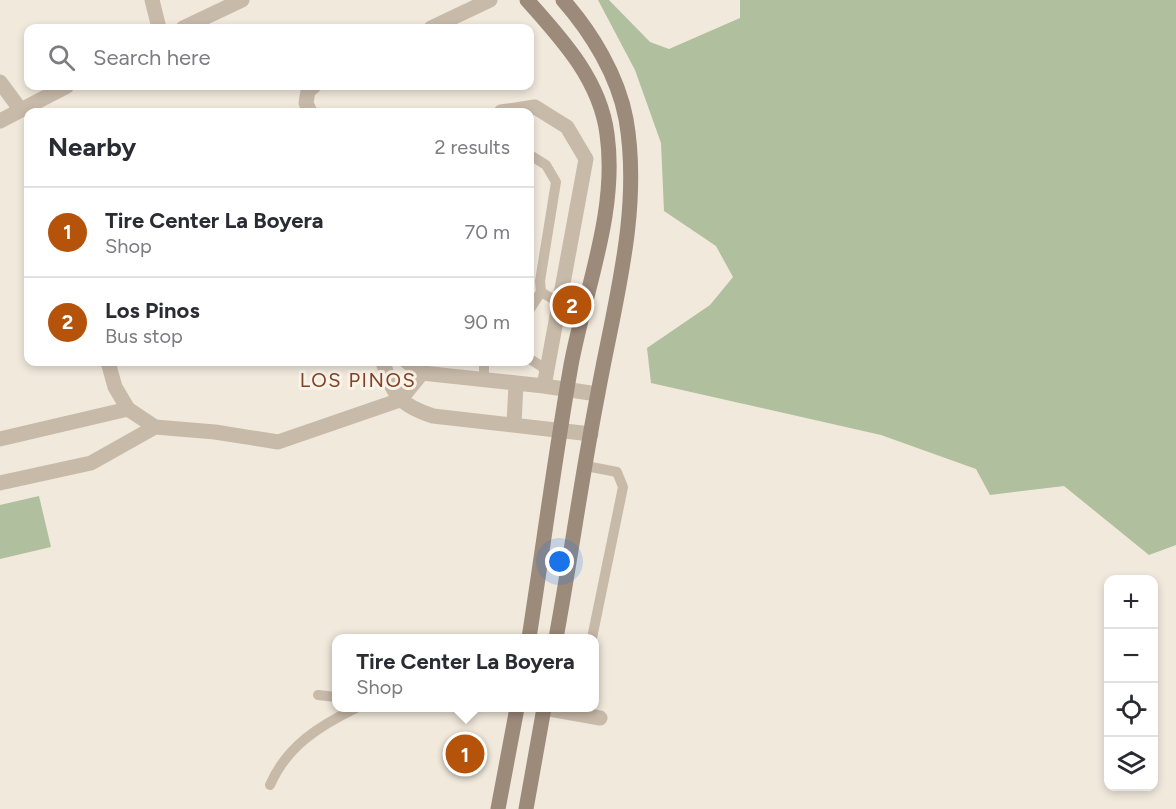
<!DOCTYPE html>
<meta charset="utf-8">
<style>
body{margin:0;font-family:Figtree,sans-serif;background:#f7f7f7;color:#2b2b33}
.controls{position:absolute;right:18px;bottom:18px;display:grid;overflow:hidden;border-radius:12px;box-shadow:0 3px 9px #0003}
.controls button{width:54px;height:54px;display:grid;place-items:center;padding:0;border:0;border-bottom:2px solid #e1e1e2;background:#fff;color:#2b2b33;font:30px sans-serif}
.you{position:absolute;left:560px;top:562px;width:21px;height:21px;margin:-15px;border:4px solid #fff;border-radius:50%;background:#1a73e8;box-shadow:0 0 0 9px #1a73e833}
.badge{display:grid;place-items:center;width:39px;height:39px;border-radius:50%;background:#b45309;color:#fff;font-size:20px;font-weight:700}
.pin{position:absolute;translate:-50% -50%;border:3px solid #fff;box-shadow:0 2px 6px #0006}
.popup{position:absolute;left:332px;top:634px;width:267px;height:78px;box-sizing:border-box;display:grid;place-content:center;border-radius:12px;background:#fff;filter:drop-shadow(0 2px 4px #0005);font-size:20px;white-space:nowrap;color:#7c7c81}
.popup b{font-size:22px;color:#2b2b33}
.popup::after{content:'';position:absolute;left:50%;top:100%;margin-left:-12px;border:12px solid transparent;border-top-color:#fff}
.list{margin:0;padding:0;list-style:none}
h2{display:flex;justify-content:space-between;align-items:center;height:78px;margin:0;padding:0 24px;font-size:26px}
h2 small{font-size:20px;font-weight:400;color:#7c7c81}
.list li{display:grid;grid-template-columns:39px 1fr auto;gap:18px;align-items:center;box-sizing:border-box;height:90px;padding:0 24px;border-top:2px solid #e1e1e2}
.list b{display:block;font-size:22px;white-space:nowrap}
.list p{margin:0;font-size:20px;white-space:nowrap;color:#7c7c81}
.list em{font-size:20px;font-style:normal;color:#7c7c81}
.icon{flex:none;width:33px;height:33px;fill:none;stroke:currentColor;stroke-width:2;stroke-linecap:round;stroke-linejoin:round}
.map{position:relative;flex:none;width:1176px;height:809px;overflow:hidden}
.search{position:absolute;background:#fff;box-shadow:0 3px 9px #0003;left:24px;top:24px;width:510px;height:66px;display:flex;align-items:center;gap:15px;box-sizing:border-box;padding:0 21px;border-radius:12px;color:#7c7c81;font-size:22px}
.panel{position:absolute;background:#fff;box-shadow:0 3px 9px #0003;left:24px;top:108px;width:510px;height:258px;border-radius:12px}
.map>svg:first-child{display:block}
.green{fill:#b0bf9d}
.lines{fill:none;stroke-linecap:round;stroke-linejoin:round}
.service{stroke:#c8baa9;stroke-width:10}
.minor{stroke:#c8baa9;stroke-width:15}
.secondary{stroke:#9c8a7a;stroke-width:15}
.labels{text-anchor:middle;stroke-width:6;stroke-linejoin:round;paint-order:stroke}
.neighbourhood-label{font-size:20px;letter-spacing:1.5px;fill:#814425;stroke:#f9f3e9}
</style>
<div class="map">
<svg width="1176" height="809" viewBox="0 0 1176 809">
<rect width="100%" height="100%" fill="#f1e9dc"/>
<path class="green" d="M 598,0 L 609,0 L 650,42 L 669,49 L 740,18 L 740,0 L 1176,0 L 1176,545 L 1149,555 L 1064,486 L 990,495 L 976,469 L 881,435 L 651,383 L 647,348 L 710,305 L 733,277 L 716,246 L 664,211 L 661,143 L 635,70 Z
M 39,496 L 51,547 L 0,559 L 0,505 Z"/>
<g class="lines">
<path class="service" d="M 530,155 L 546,165 L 556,182 L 540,281 L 541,292 L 560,303
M 530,309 L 541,292
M 530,359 L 547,370
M 484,379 L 484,362
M 586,466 L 617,472 L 623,487 L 592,638
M 318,695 L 336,697
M 270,785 C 287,746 319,726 356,708"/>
<path class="minor" d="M 152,0 L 159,28
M 183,28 L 242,0
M 431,28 L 490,0
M 0,82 L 20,109
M 310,112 L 306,103 L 308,91 L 314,86
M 501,112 L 535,107 L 567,127 L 586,159 L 544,386
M 0,121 L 67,86
M 108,362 L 115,387 L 128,409 L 155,427 L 215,432 L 278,442 L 400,400 L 422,373
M 383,362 C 393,395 399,405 433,416 L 591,434
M 407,362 L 422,373 L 544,386 L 597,394
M 514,424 L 516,384
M 0,439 L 128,409
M 0,483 L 91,463 L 155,427
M 544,708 L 600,718"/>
<path class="secondary" d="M 527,0 C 562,39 600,80 607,134 C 618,211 585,290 571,365 C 555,456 543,548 529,638
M 556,638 C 571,557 582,474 598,393 C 614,304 642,210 626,119 C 618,76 592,33 563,0
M 498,809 L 517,708
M 526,809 L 544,708"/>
</g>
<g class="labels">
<g class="neighbourhood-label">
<text x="358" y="387">LOS PINOS</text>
</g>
</g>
</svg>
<div class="controls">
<button>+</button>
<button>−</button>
<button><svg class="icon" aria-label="locate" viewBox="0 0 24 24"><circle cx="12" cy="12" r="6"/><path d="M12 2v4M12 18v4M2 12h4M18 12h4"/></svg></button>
<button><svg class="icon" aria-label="layers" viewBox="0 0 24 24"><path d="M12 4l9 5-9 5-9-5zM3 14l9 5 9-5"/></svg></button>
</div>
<div class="you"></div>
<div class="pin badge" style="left:465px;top:754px">1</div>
<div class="popup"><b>Tire Center La Boyera</b>Shop</div>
<div class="pin badge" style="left:572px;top:305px">2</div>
<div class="search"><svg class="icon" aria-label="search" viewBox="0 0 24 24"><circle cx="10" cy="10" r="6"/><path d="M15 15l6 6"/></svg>Search here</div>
<section class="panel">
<h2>Nearby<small>2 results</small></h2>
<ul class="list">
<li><span class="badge">1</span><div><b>Tire Center La Boyera</b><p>Shop</p></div><em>70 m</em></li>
<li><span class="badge">2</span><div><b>Los Pinos</b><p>Bus stop</p></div><em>90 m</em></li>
</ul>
</section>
</div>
